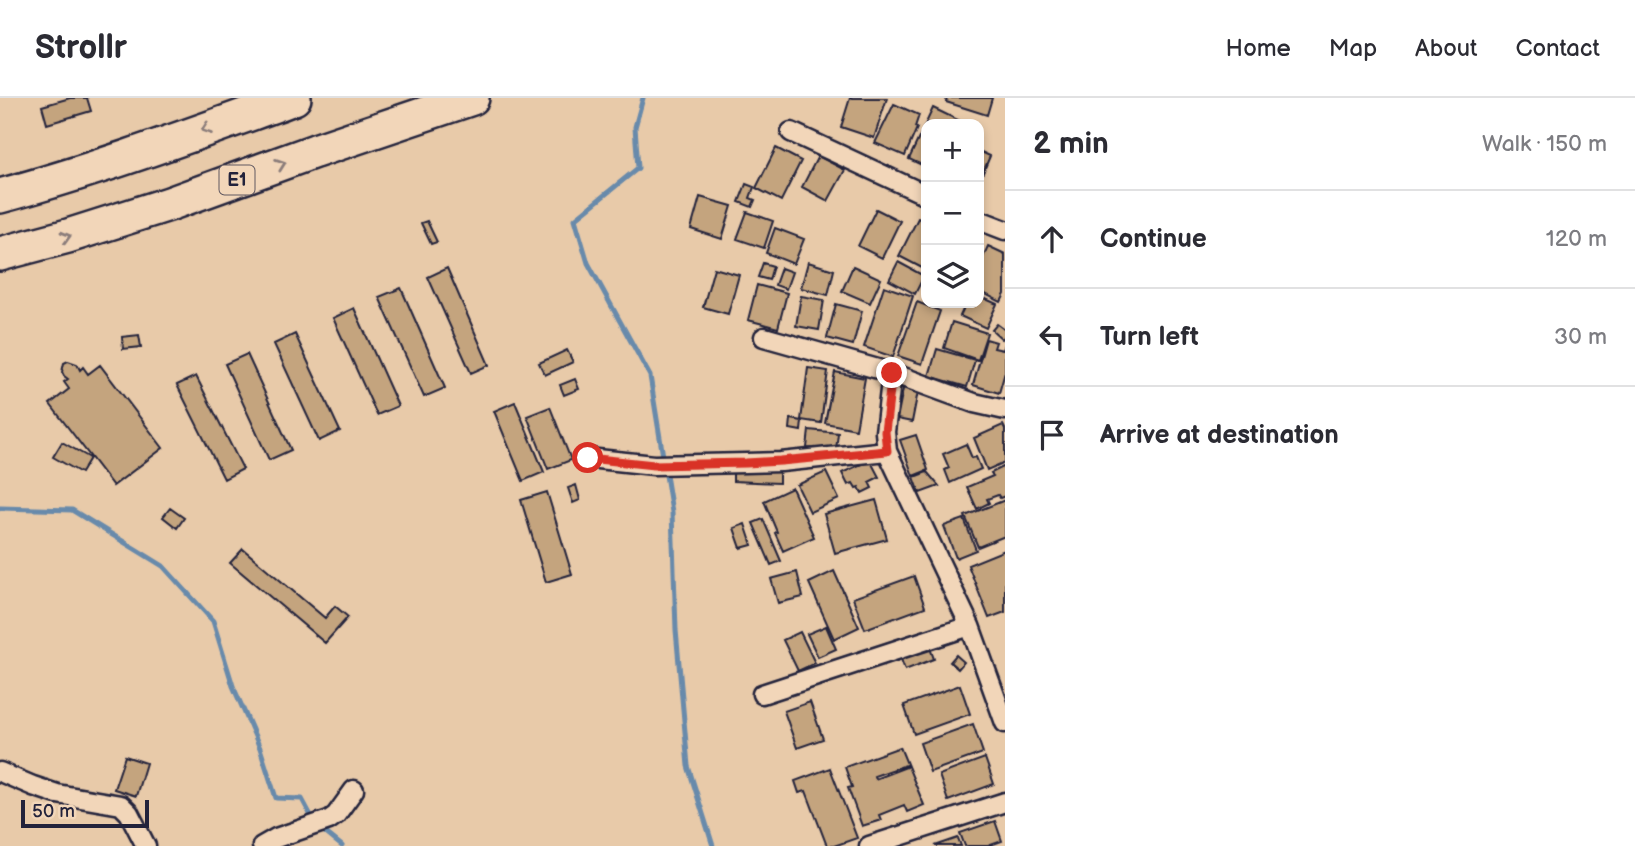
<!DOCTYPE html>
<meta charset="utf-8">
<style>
body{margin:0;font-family:"Balsamiq Sans",sans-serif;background:#f2f2f3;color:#2b2b33}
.controls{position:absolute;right:21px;top:21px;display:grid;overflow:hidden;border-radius:14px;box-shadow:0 4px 10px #0003}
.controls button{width:63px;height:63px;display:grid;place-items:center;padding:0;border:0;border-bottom:2px solid #e1e1e2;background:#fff;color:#2b2b33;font:35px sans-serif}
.scale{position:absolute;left:21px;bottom:18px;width:128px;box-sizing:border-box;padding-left:7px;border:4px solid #22223b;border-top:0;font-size:19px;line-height:24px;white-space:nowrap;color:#22223b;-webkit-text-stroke:5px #f2d6b9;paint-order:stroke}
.stop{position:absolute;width:21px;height:21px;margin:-16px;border:5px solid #d93025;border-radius:50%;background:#fff}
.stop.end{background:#d93025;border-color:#fff;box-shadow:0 2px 7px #0008}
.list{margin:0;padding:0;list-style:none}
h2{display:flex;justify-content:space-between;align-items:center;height:91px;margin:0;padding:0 28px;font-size:30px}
h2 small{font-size:23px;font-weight:400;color:#7c7c81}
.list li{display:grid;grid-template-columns:46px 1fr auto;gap:21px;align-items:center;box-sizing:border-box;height:98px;padding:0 28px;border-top:2px solid #e1e1e2}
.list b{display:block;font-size:26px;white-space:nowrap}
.list em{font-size:23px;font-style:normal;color:#7c7c81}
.icon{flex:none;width:38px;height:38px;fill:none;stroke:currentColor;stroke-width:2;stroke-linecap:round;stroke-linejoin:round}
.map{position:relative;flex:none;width:1005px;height:748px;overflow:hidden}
header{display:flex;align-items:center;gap:42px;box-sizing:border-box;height:98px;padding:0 35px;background:#fff;border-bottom:2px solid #e1e1e2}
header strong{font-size:33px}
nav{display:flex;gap:38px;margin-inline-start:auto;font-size:24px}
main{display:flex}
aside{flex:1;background:#fff}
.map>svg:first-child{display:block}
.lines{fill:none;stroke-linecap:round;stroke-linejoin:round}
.stream{stroke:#688aab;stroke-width:5}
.building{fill:#c4a47e;stroke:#22223b;stroke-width:2;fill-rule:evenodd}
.street-casing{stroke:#22223b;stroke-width:23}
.highway-casing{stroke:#22223b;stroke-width:38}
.street{stroke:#f2d6b9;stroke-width:18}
.highway{stroke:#f2d6b9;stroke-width:33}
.oneway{stroke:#8a7c7a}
.route{stroke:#d93025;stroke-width:9}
.labels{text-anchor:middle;stroke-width:5;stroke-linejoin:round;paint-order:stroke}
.shield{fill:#f2d6b9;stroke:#605861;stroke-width:2}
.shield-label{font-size:18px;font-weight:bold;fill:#22223b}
</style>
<header>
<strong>Strollr</strong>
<nav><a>Home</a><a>Map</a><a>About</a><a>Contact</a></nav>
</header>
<main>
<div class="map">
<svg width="1005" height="748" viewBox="0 0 1005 748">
<rect width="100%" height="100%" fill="#e8caa9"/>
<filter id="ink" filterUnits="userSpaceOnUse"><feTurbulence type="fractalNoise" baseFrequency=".0143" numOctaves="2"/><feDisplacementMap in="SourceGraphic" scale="14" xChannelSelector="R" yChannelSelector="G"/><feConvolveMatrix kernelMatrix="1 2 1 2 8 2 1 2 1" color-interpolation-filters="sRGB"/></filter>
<g filter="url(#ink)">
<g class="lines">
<path class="stream" d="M 643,0 L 635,29 L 638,70 L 575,121 L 588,165 L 650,278 L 672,414 L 676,532 L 688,668 L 713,748
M 0,410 L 72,412 L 163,468 L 213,523 L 233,588 L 260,650 L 276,700 L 302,701 L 316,727 L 342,748"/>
</g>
<path class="building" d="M 70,0 L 87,0 L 91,13 L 47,26 L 42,8 Z
M 850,0 L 887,0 L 874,40 L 841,29 Z
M 947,0 L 992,0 L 987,17 L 946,4 Z
M 894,6 L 919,17 L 915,29 L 917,30 L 905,58 L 875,45 Z
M 933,10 L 960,23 L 959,26 L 926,26 L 926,69 L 909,61 Z
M 776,50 L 801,63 L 781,103 L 756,90 Z
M 979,53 L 990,58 L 979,84 Z
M 818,58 L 845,72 L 828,103 L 802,89 Z
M 746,86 L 754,89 L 750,100 L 755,102 L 752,109 L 739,104 Z
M 700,99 L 732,108 L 722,141 L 691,131 Z
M 876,111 L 900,123 L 882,160 L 858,148 Z
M 747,114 L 773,123 L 764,150 L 737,141 Z
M 918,120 L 926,124 L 926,172 L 899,158 Z
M 427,123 L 437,144 L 431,146 L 421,125 Z
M 775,130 L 804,141 L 794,166 L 766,155 Z
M 988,148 L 1005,156 L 1005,196 L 1001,204 L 979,193 L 979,168 Z
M 808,164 L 834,172 L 828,197 L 801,190 Z
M 898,164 L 924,178 L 915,196 L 889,182 Z
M 763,165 L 773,168 L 769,182 L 758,179 Z
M 853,168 L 881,181 L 870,205 L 842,193 Z
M 447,170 L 489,267 L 471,275 L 428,179 Z
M 714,170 L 739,177 L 728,216 L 703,209 Z
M 781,170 L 792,174 L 786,191 L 775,187 Z
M 757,187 L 787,195 L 778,230 L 748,222 Z
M 884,188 L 913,198 L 893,259 L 864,249 Z
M 401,190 L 445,290 L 424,299 L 379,199 Z
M 801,198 L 824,202 L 819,232 L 796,228 Z
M 979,198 L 997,206 L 986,230 L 960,218 L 966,205 L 979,205 Z
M 917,204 L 940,213 L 922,266 L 898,258 Z
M 836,206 L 862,213 L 853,247 L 827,240 Z
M 354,210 L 398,308 L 377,317 L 333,220 Z
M 952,224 L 987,235 L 978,262 L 944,250 Z
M 997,226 L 1005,232 L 1005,238 L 1002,241 L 992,232 Z
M 295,236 L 340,333 L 319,343 L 274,246 Z
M 139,237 L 141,249 L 123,251 L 122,239 Z
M 986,241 L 996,244 L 994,250 L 1003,252 L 1005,246 L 1005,274 L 999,295 L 973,287 Z
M 937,251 L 975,262 L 967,289 L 929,278 Z
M 567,252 L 573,264 L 545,277 L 539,265 Z
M 247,256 L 291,352 L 269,362 L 225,266 Z
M 68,263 L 77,266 L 80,272 L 83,269 L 88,276 L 100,267 L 163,350 L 113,388 L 50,306 L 69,291 L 64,284 L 68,281 L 64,278 L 62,274 L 64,265 Z
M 808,270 L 828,273 L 821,325 L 801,322 Z
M 835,274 L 865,280 L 856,331 L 825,325 Z
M 196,278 L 243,371 L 224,381 L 177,287 Z
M 575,281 L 579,291 L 564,297 L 560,287 Z
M 904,286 L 919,288 L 912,324 L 897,321 Z
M 515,304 L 544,374 L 523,383 L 494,313 Z
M 550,309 L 571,362 L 548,371 L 527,318 Z
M 791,321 L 802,323 L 801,333 L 790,331 Z
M 1003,327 L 1005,331 L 1005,364 L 987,372 L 974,340 Z
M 809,332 L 838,335 L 836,352 L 807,350 Z
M 916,337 L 928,372 L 913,378 L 900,342 Z
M 62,344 L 90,360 L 81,375 L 53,359 Z
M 966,346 L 972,360 L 976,359 L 981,371 L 950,385 L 945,372 L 949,370 L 943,356 Z
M 870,362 L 879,379 L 869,384 L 872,390 L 862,395 L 859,389 L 856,390 L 853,385 L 848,387 L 842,375 Z
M 1005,368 L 1005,398 L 1000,400 L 998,397 L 987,401 L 989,405 L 977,411 L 967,389 L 993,378 L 991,375 Z
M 733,371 L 779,374 L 779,385 L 733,383 Z
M 826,374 L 839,401 L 810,414 L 797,387 Z
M 927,374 L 939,388 L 920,395 L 914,379 Z
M 576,387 L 580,402 L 573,405 L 568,390 Z
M 792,390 L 814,439 L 783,453 L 775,435 L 777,434 L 764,403 Z
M 547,394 L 572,476 L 546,484 L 521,402 Z
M 876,402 L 887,441 L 835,455 L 824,416 Z
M 1005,402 L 1005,438 L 978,449 L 965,418 Z
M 170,410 L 184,420 L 177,430 L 163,419 Z
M 763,421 L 781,463 L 771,467 L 753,425 Z
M 964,421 L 976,452 L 956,460 L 944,428 Z
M 745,426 L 752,447 L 741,450 L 734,430 Z
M 243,451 L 325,520 L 335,508 L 348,519 L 325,545 L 230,465 Z
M 1005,452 L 1005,514 L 989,520 L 968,467 Z
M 834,473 L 859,529 L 834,541 L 809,485 Z
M 797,474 L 803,499 L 778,505 L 771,481 Z
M 914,478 L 925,509 L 865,531 L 853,500 Z
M 826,528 L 836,551 L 818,559 L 807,536 Z
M 800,534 L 815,565 L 798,573 L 783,542 Z
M 930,550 L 934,561 L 905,572 L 901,561 Z
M 956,557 L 964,564 L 958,571 L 950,564 Z
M 960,587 L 970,616 L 914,636 L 904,607 Z
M 810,604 L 823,641 L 797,650 L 784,613 Z
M 973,626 L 983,655 L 930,674 L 920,645 Z
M 900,649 L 924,707 L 907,714 L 904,707 L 879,717 L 881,722 L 862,728 L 848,690 L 852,689 L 845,669 ZM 906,667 L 906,669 L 875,681 L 874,678 Z
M 125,658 L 146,665 L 136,698 L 114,691 Z
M 985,660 L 994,686 L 948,703 L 939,677 Z
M 830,670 L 857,740 L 834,748 L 827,748 L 806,693 L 799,695 L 795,683 Z
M 995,723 L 1002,743 L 988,748 L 965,748 L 960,735 Z
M 958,740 L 961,748 L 935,748 Z"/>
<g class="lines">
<g class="street-casing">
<path id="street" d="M 791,34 L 926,97
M 979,122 L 1005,132
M 764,239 L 892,275 L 974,305 L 1005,312
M 892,275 L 885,334 L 887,353 L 970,528 L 1005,625
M 588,360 L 654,367 L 746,365 L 781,364 L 887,353
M 762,596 L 970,528
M 0,674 L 33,688 L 57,696 L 121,707 L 129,715 L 146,748
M 262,748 L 276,740 L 329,722 L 336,717 L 354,692
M 869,748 L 1005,704"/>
</g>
<g class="highway-casing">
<path id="highway" d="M 0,98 C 100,71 196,35 294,0
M 0,156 L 68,138 L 169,106 L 315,53 L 472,0"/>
</g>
<use href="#street" class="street"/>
<use href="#highway" class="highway"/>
</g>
<defs><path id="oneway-chevron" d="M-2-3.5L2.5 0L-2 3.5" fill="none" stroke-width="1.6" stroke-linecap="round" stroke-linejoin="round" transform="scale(1.75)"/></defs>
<g class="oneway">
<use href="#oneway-chevron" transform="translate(206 31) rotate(160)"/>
<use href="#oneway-chevron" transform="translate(281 66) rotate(-20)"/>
<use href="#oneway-chevron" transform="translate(66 139) rotate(-16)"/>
</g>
</g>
<g class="lines" filter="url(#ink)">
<path class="route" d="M 588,360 L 654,367 L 746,365 L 781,363 L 887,353 L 885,334 L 892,275"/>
</g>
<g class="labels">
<rect class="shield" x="219.5" y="67.5" width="35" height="29" rx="5"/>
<g class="shield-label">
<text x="237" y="88">E1</text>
</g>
</g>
</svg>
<div class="controls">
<button>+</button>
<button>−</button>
<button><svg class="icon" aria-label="layers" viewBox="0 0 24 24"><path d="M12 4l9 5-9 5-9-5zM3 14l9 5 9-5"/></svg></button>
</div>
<div class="scale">50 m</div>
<div class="stop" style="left:588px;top:360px"></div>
<div class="stop end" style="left:892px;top:275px"></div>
</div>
<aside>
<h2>2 min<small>Walk · 150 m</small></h2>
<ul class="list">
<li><svg class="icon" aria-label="ahead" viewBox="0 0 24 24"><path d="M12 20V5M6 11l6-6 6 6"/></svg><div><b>Continue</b></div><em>120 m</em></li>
<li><svg class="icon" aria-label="left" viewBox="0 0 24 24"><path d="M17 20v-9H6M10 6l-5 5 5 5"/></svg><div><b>Turn left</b></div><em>30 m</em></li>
<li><svg class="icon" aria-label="arrive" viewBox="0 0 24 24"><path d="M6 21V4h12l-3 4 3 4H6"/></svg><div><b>Arrive at destination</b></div></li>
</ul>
</aside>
</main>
